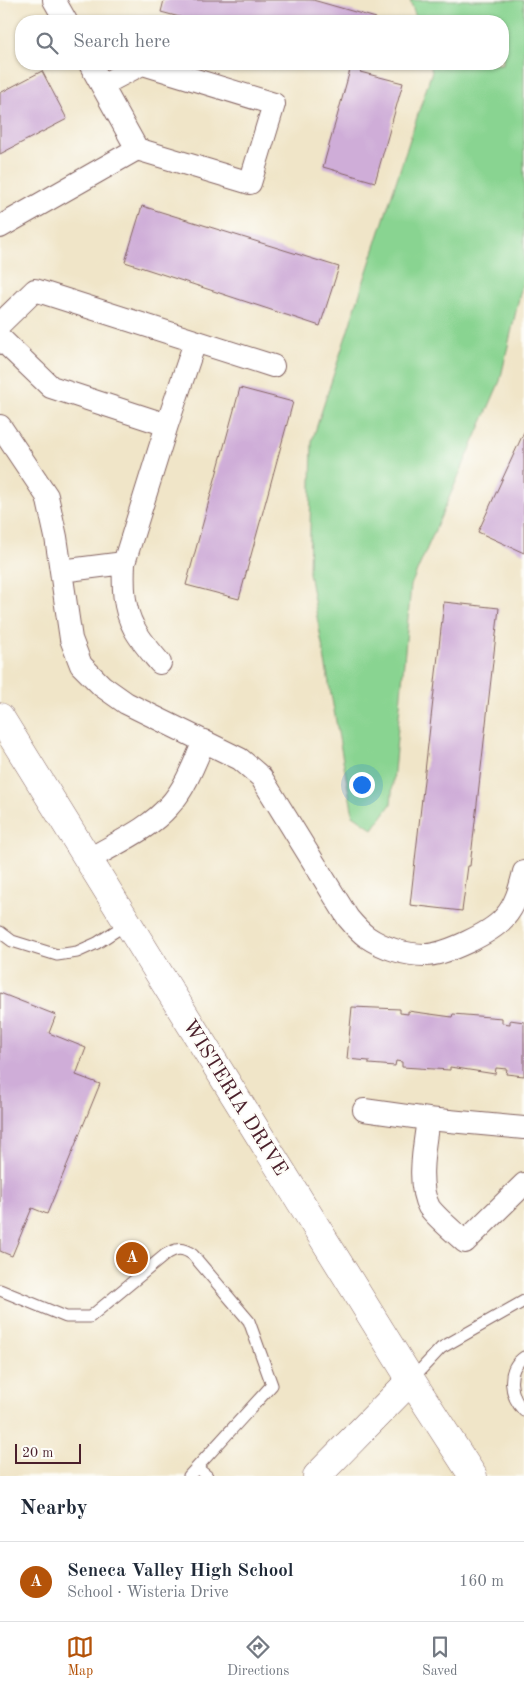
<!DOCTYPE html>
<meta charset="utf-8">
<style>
body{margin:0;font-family:"Old Standard TT",serif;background:#f6f6f7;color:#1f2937}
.scale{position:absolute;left:15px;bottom:12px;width:66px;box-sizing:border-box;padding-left:5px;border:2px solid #4a1f2b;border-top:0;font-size:14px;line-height:18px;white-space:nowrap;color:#4a1f2b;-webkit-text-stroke:4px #fdfcf7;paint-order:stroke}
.you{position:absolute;left:361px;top:784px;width:18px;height:18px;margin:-12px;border:4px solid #fff;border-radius:50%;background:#1a73e8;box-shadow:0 0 0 8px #1a73e833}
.badge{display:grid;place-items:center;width:32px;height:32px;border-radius:50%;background:#b45309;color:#fff;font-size:16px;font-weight:700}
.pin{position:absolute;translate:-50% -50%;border:2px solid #fff;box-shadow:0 1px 5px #0006}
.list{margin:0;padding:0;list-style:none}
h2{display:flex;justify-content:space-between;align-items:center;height:65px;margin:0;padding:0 20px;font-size:21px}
h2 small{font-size:16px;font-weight:400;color:#747a83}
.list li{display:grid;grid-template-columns:32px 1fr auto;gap:15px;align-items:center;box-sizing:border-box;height:80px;padding:0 20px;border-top:1px solid #e0e1e3}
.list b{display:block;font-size:19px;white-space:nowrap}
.list p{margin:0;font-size:16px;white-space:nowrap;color:#747a83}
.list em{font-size:16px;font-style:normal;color:#747a83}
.icon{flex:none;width:28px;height:28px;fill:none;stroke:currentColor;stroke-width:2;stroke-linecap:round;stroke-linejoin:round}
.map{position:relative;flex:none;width:524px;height:1476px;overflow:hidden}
.search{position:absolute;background:#fff;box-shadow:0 1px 4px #0004;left:15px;right:15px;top:15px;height:55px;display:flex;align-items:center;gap:12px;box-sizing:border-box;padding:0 18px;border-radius:20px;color:#747a83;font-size:19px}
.sheet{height:145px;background:#fff}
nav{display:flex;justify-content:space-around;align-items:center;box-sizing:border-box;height:70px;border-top:1px solid #e0e1e3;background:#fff;font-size:14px;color:#747a83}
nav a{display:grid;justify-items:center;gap:2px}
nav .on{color:#b45309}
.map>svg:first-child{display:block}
.green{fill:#89d491;stroke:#6a7a5e}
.building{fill:#cfadd8}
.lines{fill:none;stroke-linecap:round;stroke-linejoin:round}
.service-casing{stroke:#846462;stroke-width:13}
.minor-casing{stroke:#846462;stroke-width:24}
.tertiary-casing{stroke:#846462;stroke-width:29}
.service{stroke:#fff;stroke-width:11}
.minor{stroke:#fff;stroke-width:22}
.tertiary{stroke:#fff;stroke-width:28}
.labels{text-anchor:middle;stroke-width:4;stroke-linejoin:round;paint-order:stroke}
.street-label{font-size:20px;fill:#4a1f2b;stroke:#fdfcf7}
</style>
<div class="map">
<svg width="524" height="1476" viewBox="0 0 524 1476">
<rect width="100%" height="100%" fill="#fdfcf7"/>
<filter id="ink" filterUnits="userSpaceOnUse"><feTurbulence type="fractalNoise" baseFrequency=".02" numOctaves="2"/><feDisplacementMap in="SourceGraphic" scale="10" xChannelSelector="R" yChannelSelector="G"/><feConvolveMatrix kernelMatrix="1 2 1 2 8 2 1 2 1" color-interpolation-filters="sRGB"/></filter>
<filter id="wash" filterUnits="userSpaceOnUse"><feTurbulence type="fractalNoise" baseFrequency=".0096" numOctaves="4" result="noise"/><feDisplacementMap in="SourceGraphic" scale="20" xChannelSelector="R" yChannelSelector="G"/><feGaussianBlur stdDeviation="1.12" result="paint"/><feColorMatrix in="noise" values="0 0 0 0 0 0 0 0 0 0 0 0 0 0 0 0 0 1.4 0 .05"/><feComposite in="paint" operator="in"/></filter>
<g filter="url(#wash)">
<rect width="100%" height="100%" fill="#f0e5c8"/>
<path class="green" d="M 410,0 L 524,0 L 524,276 L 500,381 L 411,585 L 391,804 L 373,829 L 353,815 L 309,573 L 312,441 L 432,71 L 429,64 L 503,64 L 503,21 L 417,21 Z"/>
<g id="blocks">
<path class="building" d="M 164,0 L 313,0 L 376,18 L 375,21 L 194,21 L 161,12 Z
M 330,64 L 363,64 L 360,72 L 403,83 L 375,182 L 323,167 L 350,70 Z
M 42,71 L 67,119 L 0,154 L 0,93 Z
M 142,206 L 339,267 L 320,326 L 125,262 Z
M 240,388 L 293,402 L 239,599 L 186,585 Z
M 524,432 L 524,553 L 478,532 Z
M 444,602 L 499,608 L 470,866 L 468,866 L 462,911 L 410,905 Z
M 0,993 L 56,1015 L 49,1033 L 86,1048 L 76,1075 L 100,1084 L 47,1214 L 32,1208 L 12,1256 L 0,1251 Z
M 352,1007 L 400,1009 L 400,1013 L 408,1014 L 408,1011 L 452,1017 L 453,1014 L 502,1018 L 502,1023 L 510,1024 L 510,1020 L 524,1022 L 524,1076 L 506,1074 L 507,1069 L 496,1068 L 495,1074 L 450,1067 L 450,1070 L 402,1067 L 402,1062 L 396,1061 L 395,1066 L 369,1064 L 369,1061 L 347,1059 Z"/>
</g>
</g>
<g filter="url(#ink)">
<use href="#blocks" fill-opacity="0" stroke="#846462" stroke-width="1"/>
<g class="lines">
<g class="service-casing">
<path id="service" d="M 0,932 L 12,941 L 57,955 L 77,952 L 97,943 L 128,923
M 0,1290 L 66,1317 L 90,1317 L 165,1255 C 176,1248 182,1247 193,1255 L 249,1321 L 272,1385 L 189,1476
M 524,1357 C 505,1370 510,1397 524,1411
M 411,1380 L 441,1348 L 524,1301
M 197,1468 L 207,1476"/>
</g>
<g class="minor-casing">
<path id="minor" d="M 54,0 L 66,21
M 102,85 L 142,64
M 137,149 L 250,183 L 274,104 L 143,64
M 0,227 L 137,149 L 90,64
M 0,324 L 35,290 L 273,366
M 0,338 L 51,387 L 167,425
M 0,426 L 47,496 L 56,537 L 71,639 L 81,665 L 102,686 L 126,703 L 240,759 L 261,777 L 348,918 C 353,924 360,932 367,937 C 383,948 406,955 425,955 C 445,955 491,933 504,918 C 516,905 520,888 524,872
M 61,571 L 124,563
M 160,663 C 151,652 140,640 134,628 C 123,608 123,585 124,563 L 167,425 L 195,342
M 88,860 C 116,843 148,830 169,806 C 185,789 195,762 204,741
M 364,1110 L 428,1119
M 524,1128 L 428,1119 C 425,1143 416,1184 429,1207 C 434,1215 456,1234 465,1242 L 524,1184"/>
</g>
<g class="tertiary-casing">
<path id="tertiary" d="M 0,717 L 411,1380 L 473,1476
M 317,1476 L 411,1380"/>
</g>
<use href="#service" class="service"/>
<use href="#minor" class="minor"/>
<use href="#tertiary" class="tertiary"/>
</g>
</g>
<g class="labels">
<g class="street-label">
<text transform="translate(236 1097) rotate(58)" y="7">WISTERIA DRIVE</text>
</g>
</g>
</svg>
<div class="scale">20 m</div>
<div class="you"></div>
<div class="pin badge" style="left:132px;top:1258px">A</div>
<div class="search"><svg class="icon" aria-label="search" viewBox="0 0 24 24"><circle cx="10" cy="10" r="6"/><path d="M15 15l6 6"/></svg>Search here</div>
</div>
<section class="sheet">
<h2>Nearby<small></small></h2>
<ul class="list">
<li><span class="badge">A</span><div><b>Seneca Valley High School</b><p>School · Wisteria Drive</p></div><em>160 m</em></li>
</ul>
</section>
<nav>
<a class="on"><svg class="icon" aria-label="map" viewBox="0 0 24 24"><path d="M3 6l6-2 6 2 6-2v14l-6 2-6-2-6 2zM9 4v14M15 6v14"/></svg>Map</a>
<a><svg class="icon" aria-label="directions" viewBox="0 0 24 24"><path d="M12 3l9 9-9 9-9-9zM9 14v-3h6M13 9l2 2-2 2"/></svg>Directions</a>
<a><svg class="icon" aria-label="saved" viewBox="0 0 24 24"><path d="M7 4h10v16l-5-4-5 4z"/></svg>Saved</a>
</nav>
